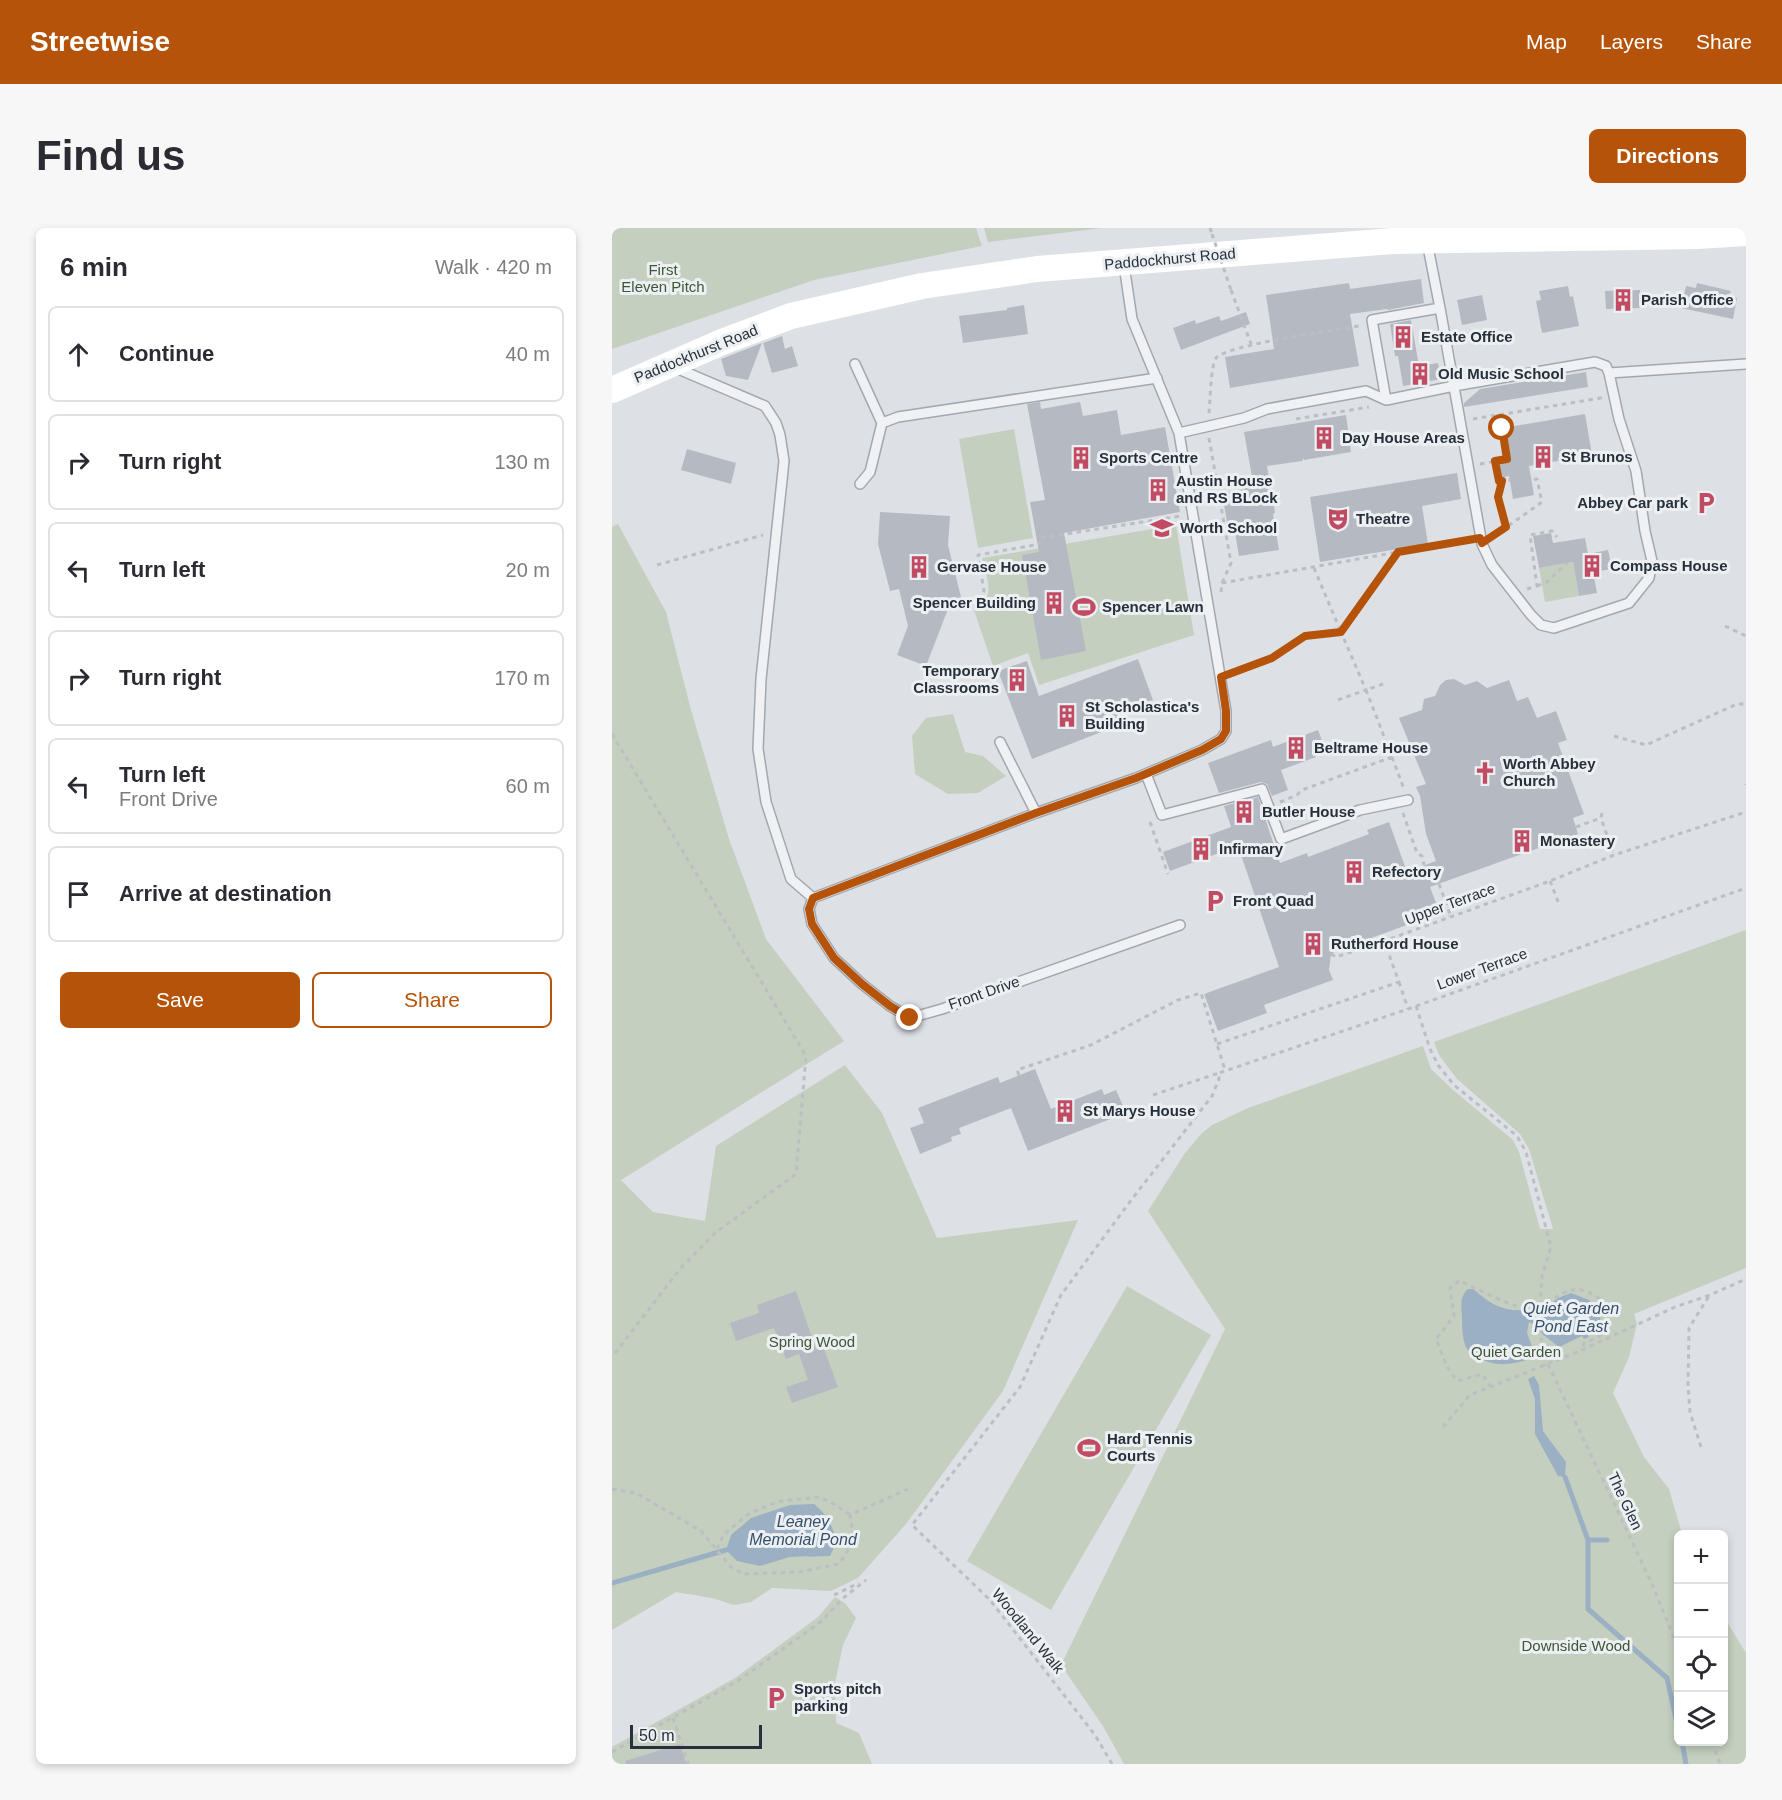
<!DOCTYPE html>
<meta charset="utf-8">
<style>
body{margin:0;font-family:Arial,sans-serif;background:#f7f7f7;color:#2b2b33}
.controls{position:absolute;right:18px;bottom:18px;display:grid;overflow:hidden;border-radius:9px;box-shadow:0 3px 9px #0003}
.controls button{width:54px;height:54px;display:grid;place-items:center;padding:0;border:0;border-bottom:2px solid #e1e1e2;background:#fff;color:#2b2b33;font:30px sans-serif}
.scale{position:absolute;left:18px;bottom:15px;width:132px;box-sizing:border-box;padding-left:6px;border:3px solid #28303b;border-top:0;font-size:16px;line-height:21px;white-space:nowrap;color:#28303b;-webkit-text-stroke:4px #ecf0f3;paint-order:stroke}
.stop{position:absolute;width:18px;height:18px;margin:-14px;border:4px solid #b45309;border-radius:50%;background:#fff}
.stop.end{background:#b45309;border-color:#fff;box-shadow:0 2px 6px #0008}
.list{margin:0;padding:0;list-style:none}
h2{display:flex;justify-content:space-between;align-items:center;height:78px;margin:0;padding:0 24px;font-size:26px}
h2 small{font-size:20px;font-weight:400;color:#7c7c81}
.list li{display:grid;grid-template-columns:39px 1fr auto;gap:18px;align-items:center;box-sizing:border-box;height:96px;margin:0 12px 12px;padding:0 12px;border:2px solid #e1e1e2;border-radius:9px}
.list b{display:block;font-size:22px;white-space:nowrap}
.list p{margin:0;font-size:20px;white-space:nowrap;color:#7c7c81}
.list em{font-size:20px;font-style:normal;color:#7c7c81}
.actions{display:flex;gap:12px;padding:18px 24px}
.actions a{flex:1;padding:14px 0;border:2px solid #b45309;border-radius:9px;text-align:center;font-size:21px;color:#b45309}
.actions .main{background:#b45309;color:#fff}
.icon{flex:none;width:33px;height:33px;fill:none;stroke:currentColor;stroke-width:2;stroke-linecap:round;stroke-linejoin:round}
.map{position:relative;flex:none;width:1134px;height:1536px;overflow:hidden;border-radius:9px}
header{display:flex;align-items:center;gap:36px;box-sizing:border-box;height:84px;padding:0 30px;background:#b45309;color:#fff}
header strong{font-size:28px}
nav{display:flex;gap:33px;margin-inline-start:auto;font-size:21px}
.intro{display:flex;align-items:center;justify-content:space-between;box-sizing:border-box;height:144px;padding:0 36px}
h1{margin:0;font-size:42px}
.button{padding:15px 27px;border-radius:9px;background:#b45309;color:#fff;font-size:21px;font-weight:700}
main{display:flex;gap:36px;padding:0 36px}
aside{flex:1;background:#fff;border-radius:9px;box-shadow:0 3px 9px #0003}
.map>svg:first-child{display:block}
.green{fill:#c4cfbf;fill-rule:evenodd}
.water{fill:#9bb0c3}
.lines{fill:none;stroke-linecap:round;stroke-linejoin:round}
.stream{stroke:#9bb0c3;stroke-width:5}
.building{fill:#b5bac2}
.lane-casing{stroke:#a3a8af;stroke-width:12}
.path{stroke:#bbbfc4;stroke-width:3;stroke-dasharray:4.5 4.5;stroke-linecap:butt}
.lane{stroke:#eff1f4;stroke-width:9}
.secondary{stroke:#fff;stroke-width:26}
.path-bridge{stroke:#bbbfc4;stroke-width:3;stroke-dasharray:4.5 4.5;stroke-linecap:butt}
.route{stroke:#b45309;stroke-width:8}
.labels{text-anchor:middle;stroke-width:6;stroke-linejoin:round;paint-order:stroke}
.street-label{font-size:15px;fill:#28303b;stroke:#ecf0f3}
.park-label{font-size:15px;fill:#3e5537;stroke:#ecf0f3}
.poi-label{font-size:15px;font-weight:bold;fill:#28303b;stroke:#ecf0f3;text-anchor:start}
.water-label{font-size:16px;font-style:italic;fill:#36506b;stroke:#ecf0f3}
</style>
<header>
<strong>Streetwise</strong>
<nav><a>Map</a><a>Layers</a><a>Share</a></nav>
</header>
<div class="intro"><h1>Find us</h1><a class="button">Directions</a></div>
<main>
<aside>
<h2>6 min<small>Walk · 420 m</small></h2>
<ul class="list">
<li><svg class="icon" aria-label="ahead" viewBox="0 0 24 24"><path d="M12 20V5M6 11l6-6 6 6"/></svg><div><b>Continue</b></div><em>40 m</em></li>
<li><svg class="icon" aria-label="right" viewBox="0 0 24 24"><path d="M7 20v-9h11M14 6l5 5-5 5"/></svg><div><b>Turn right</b></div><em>130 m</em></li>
<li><svg class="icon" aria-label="left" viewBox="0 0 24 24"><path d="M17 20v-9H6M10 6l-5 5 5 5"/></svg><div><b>Turn left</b></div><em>20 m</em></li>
<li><svg class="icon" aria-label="right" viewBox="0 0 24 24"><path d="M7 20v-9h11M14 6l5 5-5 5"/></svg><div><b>Turn right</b></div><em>170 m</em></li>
<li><svg class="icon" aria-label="left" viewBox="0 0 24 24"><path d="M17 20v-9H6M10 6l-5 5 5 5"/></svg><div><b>Turn left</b><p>Front Drive</p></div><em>60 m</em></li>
<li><svg class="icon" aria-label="arrive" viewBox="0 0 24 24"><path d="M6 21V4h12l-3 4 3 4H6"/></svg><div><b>Arrive at destination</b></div></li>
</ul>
<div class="actions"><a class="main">Save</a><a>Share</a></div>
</aside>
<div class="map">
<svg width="1134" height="1536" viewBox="0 0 1134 1536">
<rect width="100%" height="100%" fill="#dde1e6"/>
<path class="green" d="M 0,0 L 364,0 L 370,18 L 202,52 L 0,121 Z
M 372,0 L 490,0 L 376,14 Z
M 402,201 L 421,310 L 366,320 L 347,211 Z
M 6,296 L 54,384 L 79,482 L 117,611 L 154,711 L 232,813 L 9,952 L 41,984 L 93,993 L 104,918 L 233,837 L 270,885 L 325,1010 L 466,992 L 391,1163 L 294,1296 L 246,1350 L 219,1363 L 160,1360 L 139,1374 L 122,1377 L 100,1370 L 64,1364 L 0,1402 L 0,299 ZM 178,1277 L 196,1329 L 178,1329 L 148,1338 L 160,1284 Z
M 564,297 L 582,407 L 427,457 L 416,425 L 381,438 L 362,382 C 385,369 375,352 370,330 Z
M 961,334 L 967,368 L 933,374 L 927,340 Z
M 341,486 L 353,524 L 371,528 L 394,548 L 366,565 L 336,566 L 303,546 L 300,508 L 314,490 Z
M 1134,702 L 1134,1040 L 1022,1086 L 1025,1096 L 1017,1129 L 1001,1165 L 1032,1229 L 1057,1261 L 1070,1306 L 1066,1306 L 1066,1514 L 1112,1514 L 1112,1389 L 1134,1425 L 1134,1536 L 512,1536 L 491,1498 L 449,1437 L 613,1101 L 536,983 L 573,925 L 590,905 L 600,897 L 636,880 L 811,818 L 819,841 L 840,861 L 901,912 L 907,924 L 928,1001 L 941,1001 L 917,921 L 908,906 L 845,851 L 827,827 L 822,814 Z
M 515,1058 L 599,1107 L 439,1382 L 355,1333 Z
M 223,1369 L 233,1375 L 244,1390 L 231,1417 L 223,1455 L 224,1495 L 247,1505 L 260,1536 L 0,1536 L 0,1519 L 123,1450 L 206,1389 Z"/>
<path class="water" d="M 856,1061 L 861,1061 C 879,1076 890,1084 914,1082 L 916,1088 L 927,1096 L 931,1091 L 932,1083 L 937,1077 L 946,1070 L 959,1065 L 977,1072 L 989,1086 L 986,1104 L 975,1106 L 977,1109 L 972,1111 L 970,1108 L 947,1119 L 930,1106 L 927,1099 L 917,1094 L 915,1105 L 921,1121 L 917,1131 C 898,1138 880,1139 862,1127 C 860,1125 857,1123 855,1121 C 850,1112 850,1098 850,1088 C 849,1078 848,1068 856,1061 Z
M 922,1148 L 927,1157 L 931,1203 L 954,1234 L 953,1249 L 946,1248 L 923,1206 L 923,1171 L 916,1151 Z
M 202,1276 C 215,1286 220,1298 225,1313 L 218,1328 L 178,1329 L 148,1338 L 125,1333 L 114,1322 L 119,1307 L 139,1290 L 178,1277 Z"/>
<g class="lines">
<path class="stream" d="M 953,1249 L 976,1312 L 976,1381 L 1055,1450 L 1066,1500
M 976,1312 L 995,1312
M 0,1355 L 114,1322
M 1070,1514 L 1074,1536"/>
</g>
<path class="building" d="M 809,51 L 812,75 L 776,82 L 775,81 L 738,86 L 747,138 L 618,160 L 613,129 L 662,121 L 654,67 L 737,55 L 738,61 Z
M 1085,55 L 1119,63 L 1117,68 L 1125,70 L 1121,91 L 1069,80 L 1074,58 L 1084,60 Z
M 956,58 L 958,69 L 961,68 L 967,98 L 930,105 L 924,73 L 929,72 L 927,63 Z
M 1028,62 L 1028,80 L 994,81 L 993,63 Z
M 870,67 L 875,92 L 850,97 L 845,72 Z
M 412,77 L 416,106 L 351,115 L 347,88 L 395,82 L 395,80 Z
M 634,84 L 638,96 L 569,122 L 561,100 L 583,92 L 584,96 L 607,88 L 609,93 Z
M 799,92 L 807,138 L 826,135 L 829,151 L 791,158 L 786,128 L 783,128 L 778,96 Z
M 170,108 L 173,121 L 180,118 L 186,138 L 160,145 L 151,115 Z
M 150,115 L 136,152 L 114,148 L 109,131 Z
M 974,144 L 976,159 L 852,179 L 852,175 L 868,161 Z
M 428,174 L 429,181 L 468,174 L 471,188 L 505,182 L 509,207 L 553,199 L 568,284 L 452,305 L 474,423 L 429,432 L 410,327 L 427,324 L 418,274 L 433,272 L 415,176 Z
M 973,186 L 980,227 L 917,238 L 922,267 L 901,271 L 897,248 L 889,250 L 886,234 L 897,232 L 891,200 Z
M 734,187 L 739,224 L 692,232 L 692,230 L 690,233 L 655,238 L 663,285 L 661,286 L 667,322 L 627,328 L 621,293 L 615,294 L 610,265 L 633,261 L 631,250 L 640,249 L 632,204 Z
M 75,221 L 124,235 L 119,256 L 69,242 Z
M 845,245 L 849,271 L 810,278 L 816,316 L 708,334 L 698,269 Z
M 268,284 L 338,288 L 336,317 L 351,377 L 336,381 L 314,438 L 285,427 L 296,398 L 287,361 L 278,363 L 266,316 Z
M 939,305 L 941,315 L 973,310 L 976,326 L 996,322 L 1000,341 L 981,344 L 985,365 L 967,368 L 961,334 L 927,340 L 921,308 Z
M 526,431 L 541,472 L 506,485 L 510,496 L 420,531 L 386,443 L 415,433 L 427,468 Z
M 842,451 L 853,457 L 865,453 L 875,460 L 897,452 L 905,473 L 916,469 L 925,490 L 944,483 L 955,512 L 946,515 L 972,586 L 961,590 L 966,606 L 818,659 L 828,685 L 726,722 L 719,726 L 717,742 L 721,752 L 652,777 L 655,785 L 606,803 L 592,766 L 667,739 L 626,618 L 558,643 L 551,624 L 619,599 L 612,578 L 646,569 L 668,635 L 695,625 L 696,629 L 757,606 L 755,602 L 777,594 L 795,644 L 824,633 L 814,606 L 808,568 L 804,559 L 814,556 L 787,490 L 810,482 L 812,471 L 823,468 L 828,457 L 834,452 Z
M 706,502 L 712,518 L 701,522 L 704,529 L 669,542 L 676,562 L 660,568 L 655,556 L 649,554 L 607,565 L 596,535 L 659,512 L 661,519 Z
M 423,841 L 439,881 L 490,861 L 492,867 L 504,862 L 512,880 L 500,885 L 501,890 L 416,923 L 399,880 L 347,900 L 349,906 L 339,909 L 340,913 L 308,926 L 298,900 L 312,895 L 306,880 L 386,849 L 388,855 Z
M 184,1063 L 204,1121 L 211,1118 L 226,1159 L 180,1175 L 174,1159 L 196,1152 L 187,1126 L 174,1131 L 162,1100 L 124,1113 L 118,1095 L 147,1085 L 145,1077 Z
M 68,1516 L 74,1536 L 14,1536 L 13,1533 Z"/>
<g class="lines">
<g class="lane-casing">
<path id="lane" d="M 243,136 L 270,195
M 64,140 L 153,178 L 164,195 L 168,207 L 172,233 L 149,451 L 146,521 L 154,574 L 179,651 L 201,670
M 997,145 L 1134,136
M 774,172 L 760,92 L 828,80
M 567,205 L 632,190 L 655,181 L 754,163 L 774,172 L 842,158 L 983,134 L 994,138 L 997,145 L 1007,191 L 1024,243 L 1033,303 L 1040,333 L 1037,350 L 1017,375 L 942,400 L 929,397 L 919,387 L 880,337 L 870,316 L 828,80 L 815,14
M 248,256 L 258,244 L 270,195 L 286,189 L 545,150
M 388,514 L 424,585
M 534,546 L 550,587 L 650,561 L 669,611 L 748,582 L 796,572
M 201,670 L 424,585 L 524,550 L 590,522 L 609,511 L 614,503 L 614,483 L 567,205 L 520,91 L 512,37
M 201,670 L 197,681 L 200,696 L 222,730 L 250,756 L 278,778 L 298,790 L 330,781 L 568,697"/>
</g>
<path class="path" d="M 598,0 L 600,6
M 619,62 L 639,116
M 597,185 C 598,174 599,137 604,130 C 614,117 724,102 747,98
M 684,191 L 757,179
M 861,191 L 989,170 L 989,173
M 597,210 L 619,335 L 610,355
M 883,234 L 887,253 L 890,253
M 868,236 L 895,231 L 888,186
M 894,299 L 886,269 L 890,253 L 898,252
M 882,308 L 930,274 L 925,251 L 920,252
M 45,337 L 151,307
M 702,340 L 729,404
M 925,358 L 935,354 L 955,335
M 915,361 L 925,358 L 918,307 L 940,303 L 945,309
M 609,364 L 610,355 L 786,324 L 858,313
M 353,379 L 363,372 L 370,372 L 372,363 L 366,327 L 428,316 L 428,310 L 569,288
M 1113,398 L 1134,408
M 729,404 L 786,324
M 620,445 L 660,430 L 693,408 L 729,404 L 754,462 L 723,473
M 0,506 L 194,828 L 184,946 L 103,1005 L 68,1041 L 0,1129
M 1002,508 L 1034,517 L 1125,476 L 1134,476
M 780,529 L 792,561
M 932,533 L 950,526
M 1134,556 L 1134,557
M 668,574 L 685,567 L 690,562 L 780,529 L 754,462 L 771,456
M 791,585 L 805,625 L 810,628 L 812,637
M 990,585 L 989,590 L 1002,627
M 538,594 L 556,646
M 964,599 L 989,590
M 938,653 L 947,676
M 827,656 L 839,689
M 828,685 L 837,688
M 719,726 L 724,729 L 772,713
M 787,754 L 796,781
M 804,778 L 818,821 L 826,837 L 842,857 L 905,908 L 914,924 L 939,1019 L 930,1048 L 927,1093 L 933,1138
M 605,816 L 787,754 L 772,713 L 938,653 L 1002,627 L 1134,584
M 407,847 L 405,842 L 479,817 L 566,772 L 589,765 L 613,842
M 541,867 L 607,845
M 936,1136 L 1040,1356 L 1066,1420
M 879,1159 L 870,1146 L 846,1153 C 833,1141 831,1126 824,1111 L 842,1088 L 838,1060 L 847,1053 C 868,1061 894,1078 916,1080 C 942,1082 950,1050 980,1066 C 987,1070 990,1071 993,1078 C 997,1086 999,1092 995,1100 C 991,1108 980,1112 972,1115 L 970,1122
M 831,1199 L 858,1167 L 970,1122 L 1063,1079 L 1098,1067 L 1134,1051
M 1089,1219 L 1078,1184 L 1076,1157 L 1077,1100 L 1097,1068
M 0,1261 L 24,1265 L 89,1303 L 119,1339 L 131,1346 L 187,1344 L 227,1336 C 241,1317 242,1310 238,1287 L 296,1261
M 105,1321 L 112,1306 L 138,1285 L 168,1273 L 208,1269 L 224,1277 L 238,1287
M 222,1367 L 247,1355
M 61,1490 L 76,1535 L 73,1536
M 1100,1514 L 1108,1536
M 0,1524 L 127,1452 L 210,1393 L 230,1371 L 254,1352
M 500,1536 L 483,1507 L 378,1372 L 300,1297 L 408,1159 L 449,1067 L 520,971 L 600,868 L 607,851 L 607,845 L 796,781 L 1134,660"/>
<use href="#lane" class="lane"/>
<path class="secondary" d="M 0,162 L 110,114 L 179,88 L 310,58 L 425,41 L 781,13 L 1086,8 L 1134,5"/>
<path class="path-bridge" d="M 600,6 L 619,62"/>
</g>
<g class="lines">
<path class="route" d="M 298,790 L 278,778 L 250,756 L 222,730 L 200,696 L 197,681 L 201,670 L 424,585 L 524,550 L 590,522 L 609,511 L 614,503 L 614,483 L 609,449 L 660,430 L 693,408 L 729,404 L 786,324 L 868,310 L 870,315 L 894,299 L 886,269 L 890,253 L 887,253 L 883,233 L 895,231 L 890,200"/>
</g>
<defs>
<g id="building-bare" transform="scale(1.8)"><path d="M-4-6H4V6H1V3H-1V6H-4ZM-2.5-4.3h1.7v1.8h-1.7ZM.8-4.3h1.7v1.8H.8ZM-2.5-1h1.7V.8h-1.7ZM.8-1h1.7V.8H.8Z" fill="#c14b62" stroke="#ecf0f3" stroke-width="2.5" paint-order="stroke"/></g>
<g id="parking-bare" transform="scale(1.8)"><path d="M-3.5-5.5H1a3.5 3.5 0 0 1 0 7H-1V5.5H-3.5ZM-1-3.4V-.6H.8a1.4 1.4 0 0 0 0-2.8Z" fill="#c14b62" stroke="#ecf0f3" stroke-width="2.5" paint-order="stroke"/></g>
<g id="theatre-bare" transform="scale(1.8)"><path d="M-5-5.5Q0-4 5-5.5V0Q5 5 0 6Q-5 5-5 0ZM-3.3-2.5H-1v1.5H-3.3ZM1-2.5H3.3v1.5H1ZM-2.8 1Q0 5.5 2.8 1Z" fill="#c14b62" stroke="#ecf0f3" stroke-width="2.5" paint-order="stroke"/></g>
<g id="school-bare" transform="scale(1.8)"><path d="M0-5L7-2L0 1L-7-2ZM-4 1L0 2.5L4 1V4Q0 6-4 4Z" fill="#c14b62" stroke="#ecf0f3" stroke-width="2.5" paint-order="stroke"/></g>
<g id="stadium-bare" transform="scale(1.8)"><path d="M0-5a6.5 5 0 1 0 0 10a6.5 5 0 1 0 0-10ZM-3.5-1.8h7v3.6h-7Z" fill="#c14b62" stroke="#ecf0f3" stroke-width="2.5" paint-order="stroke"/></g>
<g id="church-bare" transform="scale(1.8)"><path d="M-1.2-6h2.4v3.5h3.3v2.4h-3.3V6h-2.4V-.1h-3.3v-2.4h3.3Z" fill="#c14b62" stroke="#ecf0f3" stroke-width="2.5" paint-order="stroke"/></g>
</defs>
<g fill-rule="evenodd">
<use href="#building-bare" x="1011" y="72"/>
<use href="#building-bare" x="791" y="109"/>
<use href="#building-bare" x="808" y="146"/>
<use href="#building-bare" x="712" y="210"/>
<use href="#building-bare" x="931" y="229"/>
<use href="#building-bare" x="469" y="230"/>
<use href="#building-bare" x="546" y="262"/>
<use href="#parking-bare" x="1094" y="275"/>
<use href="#theatre-bare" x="726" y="291"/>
<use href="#school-bare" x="550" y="300"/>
<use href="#building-bare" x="980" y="338"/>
<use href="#building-bare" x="307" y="339"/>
<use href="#building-bare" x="442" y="375"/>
<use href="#stadium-bare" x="472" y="379"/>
<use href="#building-bare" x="405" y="452"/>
<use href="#building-bare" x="455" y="488"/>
<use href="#building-bare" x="684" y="520"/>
<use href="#church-bare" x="873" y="545"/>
<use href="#building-bare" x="632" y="584"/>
<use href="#building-bare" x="910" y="613"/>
<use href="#building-bare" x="589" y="621"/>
<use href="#building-bare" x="742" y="644"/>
<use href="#parking-bare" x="603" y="673"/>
<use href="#building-bare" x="701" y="716"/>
<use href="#building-bare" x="453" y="883"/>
<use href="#stadium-bare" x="477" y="1220"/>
<use href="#parking-bare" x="164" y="1470"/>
</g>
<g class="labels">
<g class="street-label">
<text transform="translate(558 31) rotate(-5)" y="5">Paddockhurst Road</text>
<text transform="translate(84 126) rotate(-22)" y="5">Paddockhurst Road</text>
<text transform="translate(838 676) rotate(-20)" y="5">Upper Terrace</text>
<text transform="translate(870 741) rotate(-20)" y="5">Lower Terrace</text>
<text transform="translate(372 765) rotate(-19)" y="5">Front Drive</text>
<text transform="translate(1013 1273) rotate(65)" y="5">The Glen</text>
<text transform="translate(416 1403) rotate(51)" y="5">Woodland Walk</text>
</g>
<g class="park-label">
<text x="51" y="47">First<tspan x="51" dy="17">Eleven Pitch</tspan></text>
<text x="200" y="1119">Spring Wood</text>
<text x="904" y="1129">Quiet Garden</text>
<text x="964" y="1423">Downside Wood</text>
</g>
<g class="poi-label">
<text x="1029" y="77">Parish Office</text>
<text x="809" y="114">Estate Office</text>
<text x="826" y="151">Old Music School</text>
<text x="730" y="215">Day House Areas</text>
<text x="949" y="234">St Brunos</text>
<text x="487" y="235">Sports Centre</text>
<text x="564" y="258">Austin House<tspan x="564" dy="17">and RS BLock</tspan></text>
<text x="1076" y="280" text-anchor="end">Abbey Car park</text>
<text x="744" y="296">Theatre</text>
<text x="568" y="305">Worth School</text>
<text x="998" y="343">Compass House</text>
<text x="325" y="344">Gervase House</text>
<text x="424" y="380" text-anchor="end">Spencer Building</text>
<text x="490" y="384">Spencer Lawn</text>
<text x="387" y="448" text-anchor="end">Temporary<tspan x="387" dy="17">Classrooms</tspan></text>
<text x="473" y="484">St Scholastica's<tspan x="473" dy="17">Building</tspan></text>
<text x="702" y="525">Beltrame House</text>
<text x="891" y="541">Worth Abbey<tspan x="891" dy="17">Church</tspan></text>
<text x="650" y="589">Butler House</text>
<text x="928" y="618">Monastery</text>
<text x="607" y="626">Infirmary</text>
<text x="760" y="649">Refectory</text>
<text x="621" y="678">Front Quad</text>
<text x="719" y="721">Rutherford House</text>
<text x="471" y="888">St Marys House</text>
<text x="495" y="1216">Hard Tennis<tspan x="495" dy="17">Courts</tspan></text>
<text x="182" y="1466">Sports pitch<tspan x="182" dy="17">parking</tspan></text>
</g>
<g class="water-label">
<text x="959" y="1086">Quiet Garden<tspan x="959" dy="18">Pond East</tspan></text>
<text x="191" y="1299">Leaney<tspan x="191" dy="18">Memorial Pond</tspan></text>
</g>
</g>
</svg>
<div class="controls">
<button>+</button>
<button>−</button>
<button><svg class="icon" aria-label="locate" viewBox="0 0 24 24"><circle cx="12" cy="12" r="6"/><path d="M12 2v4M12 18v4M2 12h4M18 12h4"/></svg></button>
<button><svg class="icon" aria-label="layers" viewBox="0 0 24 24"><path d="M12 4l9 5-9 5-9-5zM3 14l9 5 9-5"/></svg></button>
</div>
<div class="scale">50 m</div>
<div class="stop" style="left:890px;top:200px"></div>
<div class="stop end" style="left:298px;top:790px"></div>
</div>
</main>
